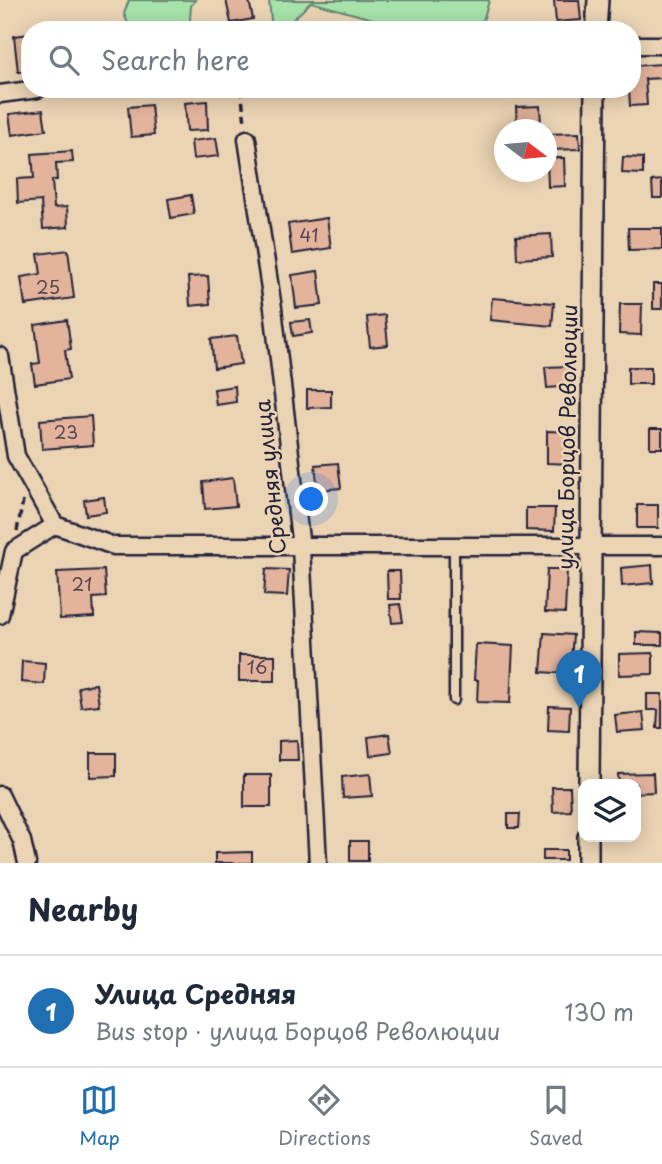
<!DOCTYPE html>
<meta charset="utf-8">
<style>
body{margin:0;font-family:"Playpen Sans",sans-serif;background:#f2f2f3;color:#1f2937}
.controls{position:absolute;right:21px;bottom:21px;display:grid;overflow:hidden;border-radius:14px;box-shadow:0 4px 18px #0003}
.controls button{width:63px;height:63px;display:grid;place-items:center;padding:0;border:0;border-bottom:2px solid #e0e1e3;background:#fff;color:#1f2937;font:35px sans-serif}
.compass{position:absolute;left:494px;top:119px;width:63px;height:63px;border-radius:50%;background:#fff;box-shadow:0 4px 18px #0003;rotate:106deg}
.you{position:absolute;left:312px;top:500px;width:24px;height:24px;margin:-18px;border:5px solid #fff;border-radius:50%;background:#1a73e8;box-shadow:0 0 0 10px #1a73e833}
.badge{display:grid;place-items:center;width:46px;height:46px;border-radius:50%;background:#1f6fb2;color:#fff;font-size:23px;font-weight:700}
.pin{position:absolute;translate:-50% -58px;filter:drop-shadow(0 2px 4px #0008)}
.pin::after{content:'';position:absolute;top:37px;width:24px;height:21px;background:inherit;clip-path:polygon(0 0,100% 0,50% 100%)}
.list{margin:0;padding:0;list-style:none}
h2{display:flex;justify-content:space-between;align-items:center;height:91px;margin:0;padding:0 28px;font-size:30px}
h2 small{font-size:23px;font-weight:400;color:#747a83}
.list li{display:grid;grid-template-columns:46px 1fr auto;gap:21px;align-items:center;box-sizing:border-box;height:112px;padding:0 28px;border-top:2px solid #e0e1e3}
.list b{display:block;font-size:26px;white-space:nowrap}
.list p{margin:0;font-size:23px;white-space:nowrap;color:#747a83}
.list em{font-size:23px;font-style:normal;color:#747a83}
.icon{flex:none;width:38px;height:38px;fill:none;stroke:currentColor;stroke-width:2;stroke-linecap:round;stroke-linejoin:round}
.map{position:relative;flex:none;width:662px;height:863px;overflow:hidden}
.search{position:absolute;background:#fff;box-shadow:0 4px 18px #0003;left:21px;right:21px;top:21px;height:77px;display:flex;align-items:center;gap:18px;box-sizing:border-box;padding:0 24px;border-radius:28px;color:#747a83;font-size:26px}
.sheet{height:203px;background:#fff}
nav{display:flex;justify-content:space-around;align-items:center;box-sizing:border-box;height:98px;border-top:2px solid #e0e1e3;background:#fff;font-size:19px;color:#747a83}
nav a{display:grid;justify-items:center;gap:4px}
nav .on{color:#1f6fb2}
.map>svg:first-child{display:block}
.green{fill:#a6e2a9;stroke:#648272;stroke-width:2}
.building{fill:#e3b39b;stroke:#22223b;stroke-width:2}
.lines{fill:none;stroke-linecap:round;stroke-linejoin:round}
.service-casing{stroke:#22223b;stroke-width:13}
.minor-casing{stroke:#22223b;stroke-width:21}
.tertiary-casing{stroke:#22223b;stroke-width:24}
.path{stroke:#22223b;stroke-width:3.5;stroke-dasharray:7 5;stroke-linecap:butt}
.service{stroke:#ebd4b4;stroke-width:8}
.minor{stroke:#ebd4b4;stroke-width:16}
.tertiary{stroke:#ebd4b4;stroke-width:19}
.labels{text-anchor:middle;stroke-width:5;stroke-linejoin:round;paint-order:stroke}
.number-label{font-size:18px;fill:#524653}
.street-label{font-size:21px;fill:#22223b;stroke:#ebd4b4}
</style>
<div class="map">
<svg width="662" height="863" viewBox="0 0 662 863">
<rect width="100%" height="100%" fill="#ebd4b4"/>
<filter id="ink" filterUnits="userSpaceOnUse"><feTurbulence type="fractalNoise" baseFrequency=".0143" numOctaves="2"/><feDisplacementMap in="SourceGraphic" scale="14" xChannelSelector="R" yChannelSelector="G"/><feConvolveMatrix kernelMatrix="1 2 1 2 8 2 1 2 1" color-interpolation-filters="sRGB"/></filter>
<g filter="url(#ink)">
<path class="green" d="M 129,0 L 195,0 L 191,6 L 189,30 L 131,30 L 124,14 Z
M 269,0 L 487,0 L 489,1 L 480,30 L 389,30 L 376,20 L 311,2 L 282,30 L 272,30 Z"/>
<path class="building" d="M 226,0 L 249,0 L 253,19 L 231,23 Z
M 554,0 L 579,0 L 581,20 L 556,22 Z
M 30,34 L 30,71 L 18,72 L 14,36 Z
M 661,64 L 662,78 L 645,79 L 647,105 L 630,106 L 629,89 L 632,89 L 632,66 Z
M 207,101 L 208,130 L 187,131 L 185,103 Z
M 151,105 L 154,135 L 131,137 L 128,107 Z
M 540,106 L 541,126 L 517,127 L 516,107 Z
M 43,110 L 46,130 L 12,135 L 9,114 Z
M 579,133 L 580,149 L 548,150 L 547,134 Z
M 216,138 L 219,156 L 193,159 L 191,141 Z
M 72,151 L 73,162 L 56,163 L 57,180 L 52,180 L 54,208 L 67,207 L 68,227 L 43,229 L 41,201 L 18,203 L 17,179 L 34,178 L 32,154 Z
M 623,157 L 643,158 L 643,174 L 622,173 Z
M 547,158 L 564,158 L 565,186 L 548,187 Z
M 662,180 L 662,198 L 653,198 L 652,181 Z
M 191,195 L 194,214 L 171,218 L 168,199 Z
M 327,218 L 331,248 L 292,254 L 288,224 Z
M 628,228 L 662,228 L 662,249 L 629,250 Z
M 551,234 L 552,257 L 517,259 L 516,236 Z
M 68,250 L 74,298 L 25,305 L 21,277 L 41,274 L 38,254 Z
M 318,271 L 322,305 L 296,308 L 292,275 Z
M 208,276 L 210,304 L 190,306 L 188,277 Z
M 653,284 L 662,284 L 662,309 L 653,309 Z
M 492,298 L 554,303 L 552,326 L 490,320 Z
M 620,304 L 642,304 L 641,335 L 619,334 Z
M 385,315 L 388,345 L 370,347 L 367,317 Z
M 67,320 L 71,349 L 65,350 L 69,379 L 35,384 L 32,364 L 40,363 L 35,325 Z
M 310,320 L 312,333 L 293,336 L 291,322 Z
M 237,336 L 241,364 L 214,368 L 211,339 Z
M 572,366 L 573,386 L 547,388 L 545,367 Z
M 628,367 L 651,367 L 651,384 L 628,384 Z
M 235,386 L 236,402 L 216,405 L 214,389 Z
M 307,390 L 331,390 L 331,407 L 307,408 Z
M 91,416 L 93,445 L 42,449 L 40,420 Z
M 650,429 L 662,429 L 662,448 L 650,448 Z
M 547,431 L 574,432 L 573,464 L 547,463 Z
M 338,463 L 341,488 L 318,490 L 315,465 Z
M 233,478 L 236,506 L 205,509 L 203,482 Z
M 104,497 L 106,512 L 86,515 L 84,500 Z
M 637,505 L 658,505 L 658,528 L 637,528 Z
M 526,508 L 555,508 L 554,531 L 526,530 Z
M 652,565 L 653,583 L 622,586 L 621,568 Z
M 266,569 L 289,570 L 287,596 L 264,595 Z
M 547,569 L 567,569 L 565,613 L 545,612 Z
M 104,570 L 106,597 L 93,598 L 94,617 L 60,619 L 57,572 Z
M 387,571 L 400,571 L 401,599 L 388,599 Z
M 400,604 L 403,622 L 392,623 L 390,605 Z
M 636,632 L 662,633 L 662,645 L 636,645 Z
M 544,633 L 573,635 L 570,674 L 541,672 Z
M 476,644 L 513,646 L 510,703 L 477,702 L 478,680 L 474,680 Z
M 653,653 L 653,674 L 619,675 L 619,654 Z
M 239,655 L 275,655 L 275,681 L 239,681 Z
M 22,661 L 45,663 L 44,684 L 21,682 Z
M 96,684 L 99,705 L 81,707 L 78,687 Z
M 647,694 L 662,694 L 662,728 L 657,728 L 658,710 L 647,710 Z
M 549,706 L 570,707 L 569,731 L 548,730 Z
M 643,712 L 645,730 L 617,732 L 615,715 Z
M 389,734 L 392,753 L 370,756 L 368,737 Z
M 297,740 L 298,760 L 279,760 L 279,741 Z
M 90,753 L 116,753 L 116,776 L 90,777 Z
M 653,773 L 654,792 L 636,793 L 636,784 L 619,784 L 618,774 Z
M 370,774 L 372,796 L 343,798 L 342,777 Z
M 244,775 L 271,775 L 271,807 L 244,807 Z
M 552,787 L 570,787 L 571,811 L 553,812 Z
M 508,814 L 520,814 L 519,828 L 508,828 Z
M 350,841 L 368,841 L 368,861 L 350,861 Z
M 543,850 L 566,850 L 566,860 L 543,860 Z
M 252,852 L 252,863 L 215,863 L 215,853 Z"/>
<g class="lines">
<g class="service-casing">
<path id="service" d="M 454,547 L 454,700"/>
</g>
<g class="minor-casing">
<path id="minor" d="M 632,45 L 662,45
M 0,94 L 38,89
M 247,139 L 273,308 L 301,548 L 318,863
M 0,356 L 16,456 L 55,525
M 55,525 L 114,546 L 662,546
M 0,615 L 14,551 L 55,525
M 0,795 L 22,841 L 27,863"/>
</g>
<g class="tertiary-casing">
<path id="tertiary" d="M 596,30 L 598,0
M 589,784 L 595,89
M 588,863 L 588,837"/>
</g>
<path class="path" d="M 241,89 L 245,123
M 17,531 L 23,501"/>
<use href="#service" class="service"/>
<use href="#minor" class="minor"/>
<use href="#tertiary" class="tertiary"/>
</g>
</g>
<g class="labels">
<g class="number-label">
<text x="309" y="242">41</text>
<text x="48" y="294">25</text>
<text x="66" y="439">23</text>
<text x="82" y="591">21</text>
<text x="257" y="674">16</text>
</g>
<g class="street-label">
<text transform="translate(568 437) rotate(-89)" y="7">улица Борцов Революции</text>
<text transform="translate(271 477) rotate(-96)" y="7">Средняя улица</text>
</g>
</g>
</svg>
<div class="controls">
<button><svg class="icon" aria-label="layers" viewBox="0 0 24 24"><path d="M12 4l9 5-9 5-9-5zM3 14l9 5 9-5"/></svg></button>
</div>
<svg class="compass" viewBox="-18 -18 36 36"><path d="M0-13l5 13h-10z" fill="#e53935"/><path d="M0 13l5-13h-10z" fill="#747a83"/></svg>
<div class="you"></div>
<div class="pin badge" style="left:579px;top:708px">1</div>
<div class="search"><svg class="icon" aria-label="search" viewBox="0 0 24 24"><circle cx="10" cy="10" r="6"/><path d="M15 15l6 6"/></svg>Search here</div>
</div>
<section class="sheet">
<h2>Nearby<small></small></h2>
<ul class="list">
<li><span class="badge">1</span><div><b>Улица Средняя</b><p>Bus stop · улица Борцов Революции</p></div><em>130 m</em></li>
</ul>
</section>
<nav>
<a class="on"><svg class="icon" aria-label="map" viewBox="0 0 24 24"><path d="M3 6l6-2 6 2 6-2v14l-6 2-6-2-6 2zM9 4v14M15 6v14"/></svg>Map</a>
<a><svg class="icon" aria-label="directions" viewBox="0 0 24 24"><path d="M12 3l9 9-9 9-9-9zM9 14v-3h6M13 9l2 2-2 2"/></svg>Directions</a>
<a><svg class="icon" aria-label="saved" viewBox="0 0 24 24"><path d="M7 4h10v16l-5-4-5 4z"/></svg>Saved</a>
</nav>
